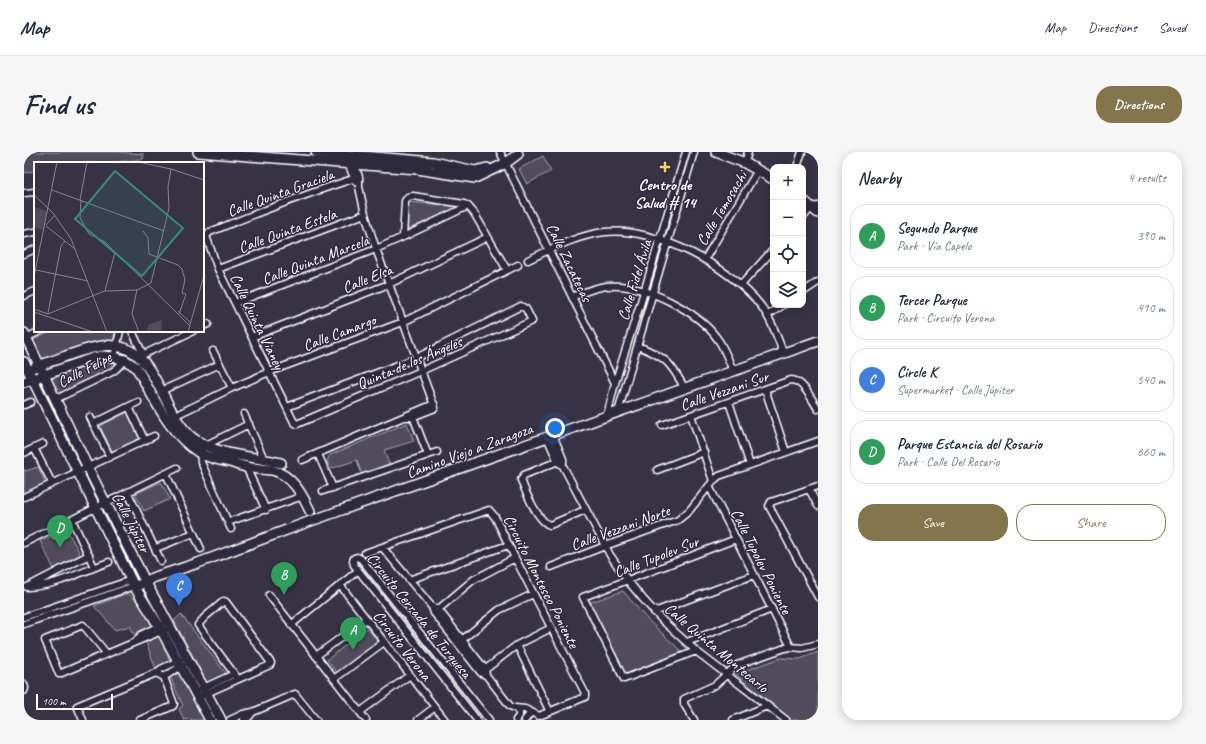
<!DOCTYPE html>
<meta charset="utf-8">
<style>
body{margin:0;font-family:Caveat,sans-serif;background:#f6f6f7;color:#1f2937}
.controls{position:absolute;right:12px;top:12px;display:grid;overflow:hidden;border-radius:8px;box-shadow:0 2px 10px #0003}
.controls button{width:36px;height:36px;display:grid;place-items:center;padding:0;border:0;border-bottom:1px solid #e0e1e3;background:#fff;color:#1f2937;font:20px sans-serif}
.scale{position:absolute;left:12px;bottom:10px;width:77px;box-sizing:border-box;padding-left:4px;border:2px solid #fff;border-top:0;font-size:11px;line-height:14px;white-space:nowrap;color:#fff;-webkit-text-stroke:3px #2f2a3d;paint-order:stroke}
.you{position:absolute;left:531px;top:276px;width:14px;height:14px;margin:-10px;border:3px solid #fff;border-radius:50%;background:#1a73e8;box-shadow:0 0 0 6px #1a73e833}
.badge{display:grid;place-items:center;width:26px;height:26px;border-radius:50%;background:#84754c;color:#fff;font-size:13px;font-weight:700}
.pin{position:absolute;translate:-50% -33px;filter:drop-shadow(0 1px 2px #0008)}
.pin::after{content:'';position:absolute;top:21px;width:14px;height:12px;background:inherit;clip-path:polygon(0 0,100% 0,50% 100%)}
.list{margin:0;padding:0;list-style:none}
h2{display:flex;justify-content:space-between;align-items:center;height:52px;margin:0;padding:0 16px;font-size:17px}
h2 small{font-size:13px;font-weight:400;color:#747a83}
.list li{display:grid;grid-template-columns:26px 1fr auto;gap:12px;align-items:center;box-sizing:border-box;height:64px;margin:0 8px 8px;padding:0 8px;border:1px solid #e0e1e3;border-radius:16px}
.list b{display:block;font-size:15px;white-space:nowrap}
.list p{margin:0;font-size:13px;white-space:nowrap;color:#747a83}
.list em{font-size:13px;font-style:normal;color:#747a83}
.actions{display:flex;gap:8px;padding:12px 16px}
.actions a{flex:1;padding:9px 0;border:1px solid #84754c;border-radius:16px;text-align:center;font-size:14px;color:#84754c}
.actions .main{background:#84754c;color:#fff}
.icon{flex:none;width:22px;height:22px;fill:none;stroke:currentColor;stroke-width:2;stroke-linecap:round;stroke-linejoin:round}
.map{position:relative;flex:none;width:794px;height:568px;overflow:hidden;border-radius:16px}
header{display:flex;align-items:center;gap:24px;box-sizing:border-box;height:56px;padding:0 20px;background:#fff;border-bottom:1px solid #e0e1e3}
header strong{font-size:19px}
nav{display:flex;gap:22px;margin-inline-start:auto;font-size:14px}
.intro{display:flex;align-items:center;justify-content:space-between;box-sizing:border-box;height:96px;padding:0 24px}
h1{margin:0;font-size:28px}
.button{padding:10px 18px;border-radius:16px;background:#84754c;color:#fff;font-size:14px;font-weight:700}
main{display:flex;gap:24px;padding:0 24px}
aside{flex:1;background:#fff;border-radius:16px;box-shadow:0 2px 10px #0003}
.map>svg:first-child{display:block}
.green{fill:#514c5c;stroke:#a8a6ae}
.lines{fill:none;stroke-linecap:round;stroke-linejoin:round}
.street-casing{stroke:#fff;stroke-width:9}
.secondary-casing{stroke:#fff;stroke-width:12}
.street{stroke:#2f2a3d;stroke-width:6}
.secondary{stroke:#2f2a3d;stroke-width:9}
.poi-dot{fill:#ffd166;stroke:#2f2a3d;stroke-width:1.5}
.labels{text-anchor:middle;stroke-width:3;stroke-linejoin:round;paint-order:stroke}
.poi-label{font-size:16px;font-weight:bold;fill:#fff;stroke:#2f2a3d}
.street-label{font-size:16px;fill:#fff;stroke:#2f2a3d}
.inset-road{fill:none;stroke:#87858f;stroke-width:1}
.view{fill:#338b84;fill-opacity:0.15;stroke:#338b84;stroke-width:2}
.inset-edge{fill:none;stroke:#fff;stroke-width:2}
</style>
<header>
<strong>Map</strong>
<nav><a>Map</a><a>Directions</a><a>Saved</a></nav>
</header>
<div class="intro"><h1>Find us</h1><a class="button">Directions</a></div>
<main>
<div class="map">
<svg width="794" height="568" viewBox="0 0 794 568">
<rect width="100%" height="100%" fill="#373345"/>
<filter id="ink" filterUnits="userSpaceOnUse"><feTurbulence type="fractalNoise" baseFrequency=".025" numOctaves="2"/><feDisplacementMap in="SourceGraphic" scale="8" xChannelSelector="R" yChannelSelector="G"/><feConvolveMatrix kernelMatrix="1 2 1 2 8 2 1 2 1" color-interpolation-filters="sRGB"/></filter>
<g filter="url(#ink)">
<path class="green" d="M 0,0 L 93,0 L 120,2 L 119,7 L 83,11 L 11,11 L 11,19 L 0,21 Z
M 519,4 L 527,19 L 503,32 L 495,17 Z
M 383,50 L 431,54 L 432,56 L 385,77 L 382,76 Z
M 28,179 L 91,179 L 89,192 L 18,211 L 7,189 Z
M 87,210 L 89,215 L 34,243 L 26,227 L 70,212 Z
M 104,260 L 117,289 L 89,301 L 76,274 Z
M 383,271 L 390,289 L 360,298 L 365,312 L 338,323 L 333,308 L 306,317 L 303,309 L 306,303 Z
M 14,315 L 22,332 L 0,342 L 0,317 L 1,319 Z
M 137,330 L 146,347 L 120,359 L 111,342 Z
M 43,378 L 56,402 L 30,417 L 16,389 Z
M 599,439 L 623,467 L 658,500 L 599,523 L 564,451 Z
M 104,441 L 120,457 L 128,474 L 111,484 L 106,474 L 91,478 L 70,454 Z
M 157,462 L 202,522 L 183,531 L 150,469 Z
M 343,476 L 354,489 L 314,522 L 303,508 Z
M 135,484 L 146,509 L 132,517 L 122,490 Z
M 794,500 L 794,568 L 768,568 L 711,522 L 757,506 L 776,507 Z
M 155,521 L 181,568 L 167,568 L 167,567 L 160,568 L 155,557 L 159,554 L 146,525 Z"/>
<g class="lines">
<g class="street-casing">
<path id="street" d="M 476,0 L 591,231
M 721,11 L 724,0
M 324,12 L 332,30
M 331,13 L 335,25 L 335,35 L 341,62 L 352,97 L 411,256 L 388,265 L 382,265
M 773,15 L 778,0
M 0,41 L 11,40
M 779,65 L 788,55 L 794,54
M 0,82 L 11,80
M 379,85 L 381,49 L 384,45 L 389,44 L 440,52 L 444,54 L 450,61 L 483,118
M 0,102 L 11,97
M 681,107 L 734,18
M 504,108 C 529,96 554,83 581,80 C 631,74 707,115 737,154 C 748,168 753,185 759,200
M 194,117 L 341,62
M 717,133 L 749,98
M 779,140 L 794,130
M 0,144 L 11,139
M 548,145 C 560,140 571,135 583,134 C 620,131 675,159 695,189 C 701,198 705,209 709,219
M 211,151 L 352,97 L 379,85 L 444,54
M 744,163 L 759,153
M 179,174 L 184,172
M 108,179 L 119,202
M 228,185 L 365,132 L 464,85
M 2,186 L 16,179
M 614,194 C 642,205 647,211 661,237
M 189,199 L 208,236
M 90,205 L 96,179
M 114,205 L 169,179
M 741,237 L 762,300
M 137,239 L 196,212
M 32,247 L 86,221 L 92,217 L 101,208
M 705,250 L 726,313
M 0,253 L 7,250
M 105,255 L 121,289
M 263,255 L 392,206 L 497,154 L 502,157 L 508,169 L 397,219 L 273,272 L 270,270 L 194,117 L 182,84 L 186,80 C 235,60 284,41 335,25
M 594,260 L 670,0
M 220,262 L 240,307
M 388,262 L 404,303
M 667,263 L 689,329
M 583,264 L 591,231 L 620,140 L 662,0
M 66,265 L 86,305
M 148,265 L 208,236 L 245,220 L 379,170 L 494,113
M 69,272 L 114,250
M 638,273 L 767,228 C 779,228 788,248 794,257
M 529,283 L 539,307 L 539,311
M 523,285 L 534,310 L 539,314 L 586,403 L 604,429 L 619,447 L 638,468 L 672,499 L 762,568
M 10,296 L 28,331
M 0,301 L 19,292
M 294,302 L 309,336
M 539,307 L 500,323 L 497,328 C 501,339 514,370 526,373 L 561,358
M 278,308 L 410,252
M 222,315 L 242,358
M 633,318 L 680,300
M 142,322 L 177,397
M 685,334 L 767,495
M 794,334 L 747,350 L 745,354 L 794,445
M 785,337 L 794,354
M 299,339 L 413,300
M 104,341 L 137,409
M 0,345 L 130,284
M 48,368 L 70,415
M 204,370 L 279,344
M 207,377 L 177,310 L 176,301 L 180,294 L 225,272
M 0,391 L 153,316
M 132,396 L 170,381
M 341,401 L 465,358 L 471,365 L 491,406 L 561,541 L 561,545 L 515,564 L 501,557 L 491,556 L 486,554 L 462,523 L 457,521 L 410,461 L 408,455 L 359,396
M 527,415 L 581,394 L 654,368 L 665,359 L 689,329 L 695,324 L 794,289
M 385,428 L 484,393
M 316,433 L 421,568
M 5,434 L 65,403
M 3,435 C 30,435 59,419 85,410
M 245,443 L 342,568
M 412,456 L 414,457 L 461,517 L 462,523
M 630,460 L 730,423
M 410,461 L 449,428 L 491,406
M 0,465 L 107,428
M 0,472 L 110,434
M 267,473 L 331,421
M 113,488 L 117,483 L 137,473
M 663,490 L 748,457
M 434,491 L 475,458 L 509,442
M 493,493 L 526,560
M 672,499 L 600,527 L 559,445 L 712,387
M 83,502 L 59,473 L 21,488 L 35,522 L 140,478
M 292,504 L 342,467
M 458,520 L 493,493 L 527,476
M 140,525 L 159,513
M 310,527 L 360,490
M 0,532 L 1,536 L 0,539
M 177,537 L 210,522
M 174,545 L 246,513 L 247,511 L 202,450 L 200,449 L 181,465 L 174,473 L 214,527
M 336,560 L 386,523
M 59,568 L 53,554 L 132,521 L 137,517 L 156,508
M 116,568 L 149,554 L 150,552 L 140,525 L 132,521
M 206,568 L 219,562 L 229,560 L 271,542 L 292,568
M 220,568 L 225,565 L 229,560
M 394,568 L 411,555
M 453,568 L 330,413 L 329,409 L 330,406 L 333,405 L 337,407 L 465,568
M 492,568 L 495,564 L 495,557
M 501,568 L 507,560
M 670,568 L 660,552 L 660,547 L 691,533 L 713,513 L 761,496 L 767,495 L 778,496 L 794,492
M 709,568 L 743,554"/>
</g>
<g class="secondary-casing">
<path id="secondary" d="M 174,0 L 393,17 L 451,26 L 482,11 L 494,2
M 292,0 L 409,10 L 451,19 L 463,16
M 692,0 L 721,11 L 749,27
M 779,48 L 794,61
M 0,181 L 64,316 L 122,431 L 197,568
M 0,210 L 110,434 L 135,474 L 186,568
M 11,215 C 21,211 32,208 42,204 C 65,196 92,185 114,204 C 125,214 132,229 139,242 C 147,258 155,275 170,287 C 194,304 229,304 257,311
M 0,230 L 69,206 L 78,204 L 90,205 L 101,208 L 112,215 L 115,220 C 132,249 145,281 174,300 C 184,306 195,308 206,310 C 212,312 217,314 223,315 C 231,317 240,317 248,318 C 268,323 278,342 286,359
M 110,434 L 122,431 L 128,426 L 174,411 L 284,370 L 794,189"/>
</g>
<use href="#street" class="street"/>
<use href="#secondary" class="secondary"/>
</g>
</g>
<path class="poi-dot" d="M639 9h4v4h4v4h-4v4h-4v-4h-4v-4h4z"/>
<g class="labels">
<g class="poi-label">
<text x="641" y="38">Centro de<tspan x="641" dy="18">Salud # 14</tspan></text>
</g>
<g class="street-label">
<text transform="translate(256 40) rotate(-20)" y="6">Calle Quinta Graciela</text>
<text transform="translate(697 56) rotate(-59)" y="6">Calle Temosachi</text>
<text transform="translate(263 78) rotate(-20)" y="6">Calle Quinta Estela</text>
<text transform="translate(291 107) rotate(-21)" y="6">Calle Quinta Marcela</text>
<text transform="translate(546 110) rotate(64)" y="6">Calle Zacatecas</text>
<text transform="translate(343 126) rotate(-22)" y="6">Calle Elsa</text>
<text transform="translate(610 128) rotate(-73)" y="6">Calle Fidel Ávila</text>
<text transform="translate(234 169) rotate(64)" y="6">Calle Quinta Vianey</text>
<text transform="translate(315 180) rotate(-21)" y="6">Calle Camargo</text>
<text transform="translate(385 210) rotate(-23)" y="6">Quinta de los Ángeles</text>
<text transform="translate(60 217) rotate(-28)" y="6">Calle Felipe</text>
<text transform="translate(700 238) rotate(-19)" y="6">Calle Vezzani Sur</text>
<text transform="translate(445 298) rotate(-20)" y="6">Camino Viejo a Zaragoza</text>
<text transform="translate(108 370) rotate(63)" y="6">Calle Júpiter</text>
<text transform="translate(596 375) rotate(-20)" y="6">Calle Vezzani Norte</text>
<text transform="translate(632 404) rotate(-21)" y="6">Calle Tupolev Sur</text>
<text transform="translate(738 409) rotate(63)" y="6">Calle Tupolev Poniente</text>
<text transform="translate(518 429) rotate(63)" y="6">Circuito Montesco Poniente</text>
<text transform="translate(396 463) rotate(51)" y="6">Circuito Cerrada de Turquesa</text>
<text transform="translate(379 493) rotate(52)" y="6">Circuito Verona</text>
<text transform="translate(693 495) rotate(40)" y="6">Calle Quinta Montecarlo</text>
</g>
</g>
<g transform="translate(10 10)">
<rect width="170" height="170" fill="#373345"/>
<path d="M 0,45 L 13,49 L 9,68 L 0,65 ZM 128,158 L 127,170 L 112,170 L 115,162 Z" fill="#514c5c"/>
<path class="inset-road" d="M 137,7 L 170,18M 18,28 L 130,69M 0,33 L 19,51 L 37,77 L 73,170M 46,38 L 53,0M 47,38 L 46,56 L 55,72 L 71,80 L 156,164M 12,63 L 21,53M 12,64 L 41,87M 109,69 L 114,76 L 115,92 L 144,103 L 148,107 L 151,118 L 148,131 L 152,132 L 145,152M 2,108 L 54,119M 0,115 L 23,0M 103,127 L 98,152 L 105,170M 71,129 L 81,90M 58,134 L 71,129 L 103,128 L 117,121 L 135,46 L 134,25 L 137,7 L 104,0M 0,147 L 14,152 L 58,134M 144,149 L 157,161M 0,150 L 59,170M 14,151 L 27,84 L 31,79M 154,170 L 170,113"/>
<path class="view" d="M 81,9 L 149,66 L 108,114 L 41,57 Z"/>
<rect width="170" height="170" class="inset-edge"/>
</g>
</svg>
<div class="controls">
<button>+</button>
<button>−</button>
<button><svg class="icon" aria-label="locate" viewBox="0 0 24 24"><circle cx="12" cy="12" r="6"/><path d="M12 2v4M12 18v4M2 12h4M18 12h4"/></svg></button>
<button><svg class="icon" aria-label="layers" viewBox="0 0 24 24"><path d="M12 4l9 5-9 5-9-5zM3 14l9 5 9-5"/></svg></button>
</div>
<div class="scale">100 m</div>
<div class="you"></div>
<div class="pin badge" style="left:329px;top:498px;background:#2e9e5b">A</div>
<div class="pin badge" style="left:260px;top:443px;background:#2e9e5b">B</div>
<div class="pin badge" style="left:155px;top:454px;background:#3f7fe0">C</div>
<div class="pin badge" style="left:36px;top:396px;background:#2e9e5b">D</div>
</div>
<aside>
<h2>Nearby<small>4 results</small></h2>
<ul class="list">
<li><span class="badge" style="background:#2e9e5b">A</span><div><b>Segundo Parque</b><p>Park · Vía Capelo</p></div><em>390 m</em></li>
<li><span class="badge" style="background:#2e9e5b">B</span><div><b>Tercer Parque</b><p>Park · Circuito Verona</p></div><em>410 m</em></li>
<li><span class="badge" style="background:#3f7fe0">C</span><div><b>Circle K</b><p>Supermarket · Calle Júpiter</p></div><em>540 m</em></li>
<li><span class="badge" style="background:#2e9e5b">D</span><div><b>Parque Estancia del Rosario</b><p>Park · Calle Del Rosario</p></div><em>660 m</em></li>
</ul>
<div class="actions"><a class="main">Save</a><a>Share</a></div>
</aside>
</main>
